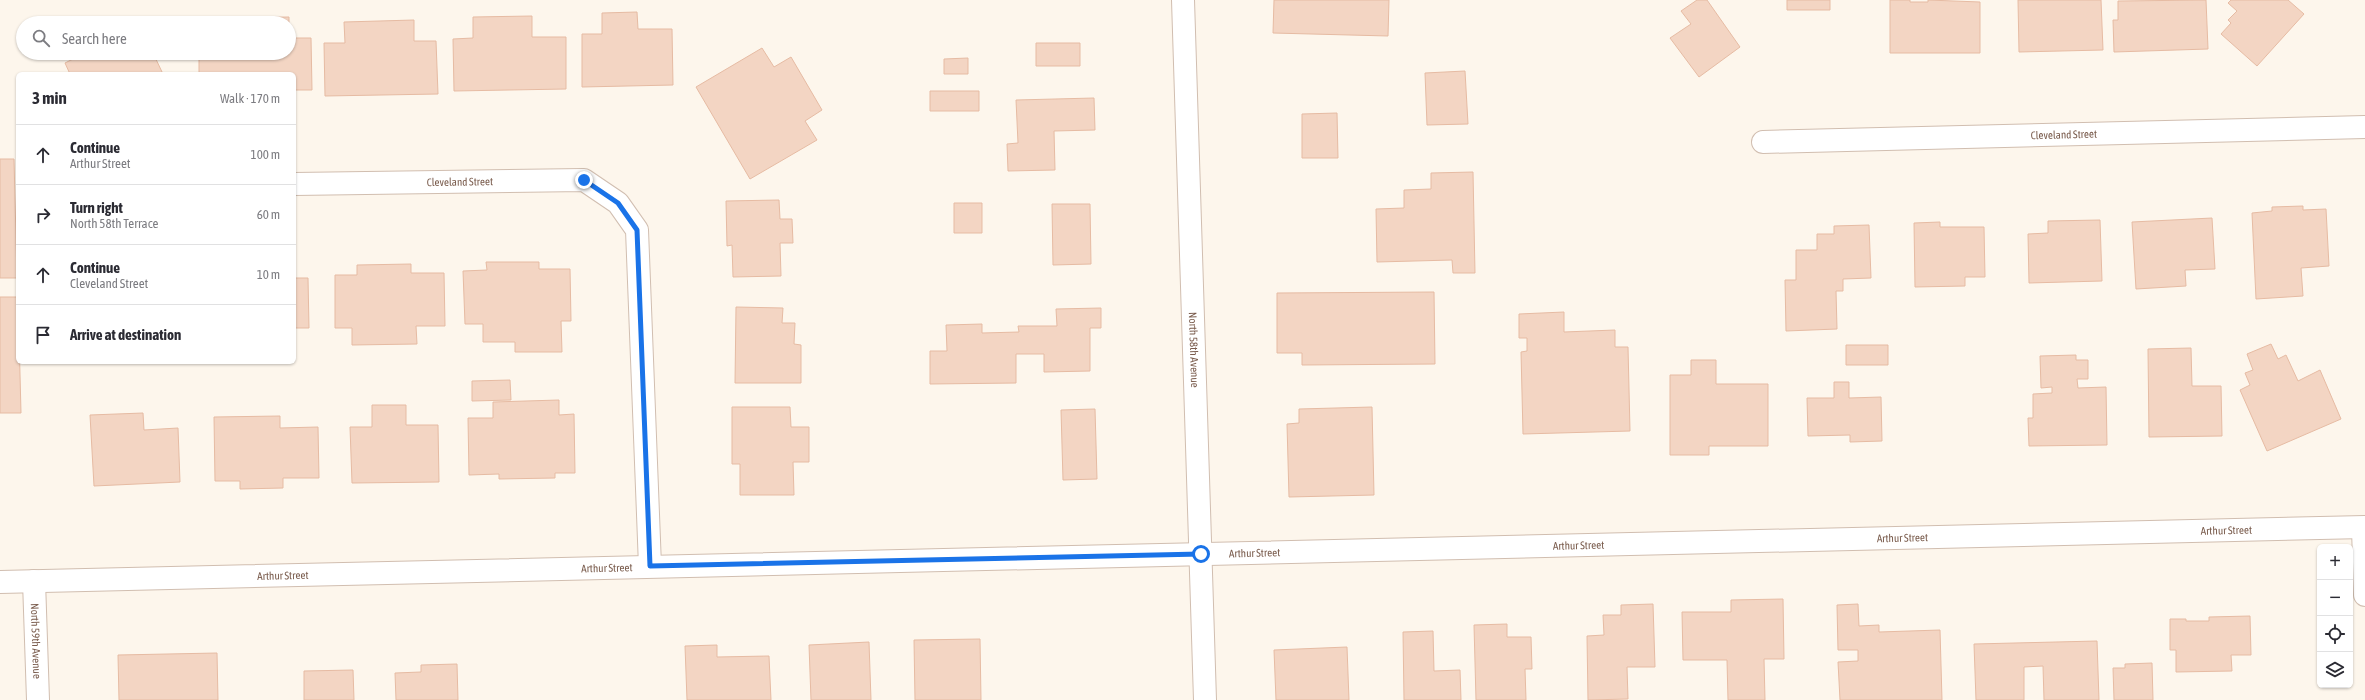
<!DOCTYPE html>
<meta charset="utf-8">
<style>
body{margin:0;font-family:"Asap Condensed",sans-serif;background:#f2f2f3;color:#2b2b33}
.controls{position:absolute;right:12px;bottom:12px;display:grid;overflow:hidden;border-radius:6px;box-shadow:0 1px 3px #0004}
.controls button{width:36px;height:36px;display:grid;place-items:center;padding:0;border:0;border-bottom:1px solid #e1e1e2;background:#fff;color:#2b2b33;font:20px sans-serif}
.stop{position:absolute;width:12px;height:12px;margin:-9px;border:3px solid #1a73e8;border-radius:50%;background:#fff}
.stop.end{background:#1a73e8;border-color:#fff;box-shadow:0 1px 4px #0008}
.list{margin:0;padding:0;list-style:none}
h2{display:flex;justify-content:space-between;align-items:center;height:52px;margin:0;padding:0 16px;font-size:17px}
h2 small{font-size:13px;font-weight:400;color:#7c7c81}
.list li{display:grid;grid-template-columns:26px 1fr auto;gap:12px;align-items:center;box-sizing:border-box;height:60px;padding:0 16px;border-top:1px solid #e1e1e2}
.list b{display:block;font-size:15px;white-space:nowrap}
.list p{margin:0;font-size:13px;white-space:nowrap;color:#7c7c81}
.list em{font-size:13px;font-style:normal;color:#7c7c81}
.icon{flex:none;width:22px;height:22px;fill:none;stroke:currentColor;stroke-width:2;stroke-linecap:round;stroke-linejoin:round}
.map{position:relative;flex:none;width:2365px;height:700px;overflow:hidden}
.search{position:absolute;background:#fff;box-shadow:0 1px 3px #0004;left:16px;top:16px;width:280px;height:44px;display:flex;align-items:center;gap:10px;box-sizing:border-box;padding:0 14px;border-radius:22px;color:#7c7c81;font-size:15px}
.panel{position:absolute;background:#fff;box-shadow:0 1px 3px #0004;left:16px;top:72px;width:280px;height:292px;border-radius:6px}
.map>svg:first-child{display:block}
.building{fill:#f3d5c3;stroke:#e6bba3}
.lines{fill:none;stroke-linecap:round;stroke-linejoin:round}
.minor-casing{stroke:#d1beb0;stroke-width:24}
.minor{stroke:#fff;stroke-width:22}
.route{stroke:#1a73e8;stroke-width:5}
.labels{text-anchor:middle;stroke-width:3.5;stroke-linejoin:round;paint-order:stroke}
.street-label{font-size:11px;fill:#7a5c4d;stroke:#fffaf3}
</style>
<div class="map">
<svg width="2365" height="700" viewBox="0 0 2365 700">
<rect width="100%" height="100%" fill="#fdf6ec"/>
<path class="building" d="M 1274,0 L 1389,0 L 1388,36 L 1273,33 Z
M 1697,0 L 1707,0 L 1740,47 L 1699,77 L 1670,38 L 1691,24 L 1681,11 Z
M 1787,0 L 1830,0 L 1830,10 L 1787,10 Z
M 1890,0 L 1910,0 L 1910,2 L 1928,2 L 1928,0 L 1980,2 L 1980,53 L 1890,53 Z
M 2018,0 L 2101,0 L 2103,50 L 2019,52 Z
M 2206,0 L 2208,49 L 2114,52 L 2113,20 L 2118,20 L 2118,1 Z
M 2231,0 L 2288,0 L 2304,14 L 2257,66 L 2221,34 L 2231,23 L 2228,20 L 2237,11 L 2228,3 Z
M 637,12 L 638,29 L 672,29 L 673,85 L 582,87 L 582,34 L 602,34 L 602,13 Z
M 532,16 L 532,37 L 566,37 L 566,89 L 454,91 L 453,39 L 473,38 L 473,17 Z
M 289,17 L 289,38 L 311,38 L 312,90 L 294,90 L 294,74 L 199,74 L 199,53 L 289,53 L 289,23 L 219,23 L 219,18 Z
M 414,20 L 414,41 L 436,41 L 438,94 L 325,96 L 324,43 L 345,43 L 344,22 Z
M 1036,43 L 1080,43 L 1080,66 L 1036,66 Z
M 762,48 L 774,67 L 791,57 L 822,110 L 805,121 L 817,140 L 750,179 L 696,87 Z
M 85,53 L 113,53 L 115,58 L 126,53 L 153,53 L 163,74 L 70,74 L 65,63 Z
M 968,58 L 968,74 L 944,74 L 944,59 Z
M 1465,71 L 1468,124 L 1427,125 L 1425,73 Z
M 930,91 L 979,91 L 979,111 L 930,111 Z
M 1094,98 L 1095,130 L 1054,131 L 1055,170 L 1008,171 L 1007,144 L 1018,143 L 1016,100 Z
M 1337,113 L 1338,158 L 1302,158 L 1302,114 Z
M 0,159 L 14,159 L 17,278 L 0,278 Z
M 1473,172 L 1475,273 L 1453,273 L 1452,260 L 1377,262 L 1376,209 L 1404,208 L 1404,190 L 1431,189 L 1431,173 Z
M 779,200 L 780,219 L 792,219 L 793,243 L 780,243 L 781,276 L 733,277 L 732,245 L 727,246 L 726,201 Z
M 954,203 L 982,203 L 982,233 L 954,233 Z
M 1052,204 L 1090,204 L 1091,264 L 1053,265 Z
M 2303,206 L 2303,210 L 2326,209 L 2329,266 L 2301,268 L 2303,296 L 2256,299 L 2252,213 L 2272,211 L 2272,207 Z
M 2212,218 L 2215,269 L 2185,270 L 2186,286 L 2136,289 L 2132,222 Z
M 2100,220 L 2102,281 L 2029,283 L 2028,234 L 2048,233 L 2048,221 Z
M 1940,222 L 1940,227 L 1984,227 L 1985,277 L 1965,277 L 1965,286 L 1915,287 L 1914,223 Z
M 1869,225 L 1871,278 L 1843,279 L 1843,291 L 1836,291 L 1837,329 L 1786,331 L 1785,280 L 1796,280 L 1796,250 L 1817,250 L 1817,234 L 1834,234 L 1834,226 Z
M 486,262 L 539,262 L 539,269 L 570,269 L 571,321 L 561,321 L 562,352 L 515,352 L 515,342 L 483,342 L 483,324 L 465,324 L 463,271 L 487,270 Z
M 411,264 L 411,273 L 444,273 L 445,326 L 416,326 L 417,344 L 352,345 L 352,328 L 335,328 L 335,275 L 357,275 L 357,265 Z
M 294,278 L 308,278 L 309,328 L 294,328 Z
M 1434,292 L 1435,364 L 1302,365 L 1302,353 L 1277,353 L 1277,293 Z
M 0,297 L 18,297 L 21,413 L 0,413 Z
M 736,307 L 783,308 L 782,323 L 795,323 L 794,344 L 801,345 L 801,383 L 735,383 Z
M 1101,308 L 1101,328 L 1090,328 L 1090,371 L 1044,372 L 1044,354 L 1016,354 L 1016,383 L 930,384 L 930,351 L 947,351 L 946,325 L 982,324 L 982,333 L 1019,332 L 1018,326 L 1057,326 L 1056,309 Z
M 1564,312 L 1564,332 L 1615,330 L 1615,347 L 1628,347 L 1630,431 L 1523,434 L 1521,352 L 1527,351 L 1527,338 L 1519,338 L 1519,314 Z
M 2271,344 L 2278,359 L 2286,355 L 2298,381 L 2320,370 L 2341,419 L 2267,451 L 2240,390 L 2250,385 L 2245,373 L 2253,370 L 2247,354 Z
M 1846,345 L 1888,345 L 1888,365 L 1846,365 Z
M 2191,348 L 2192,386 L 2221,386 L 2222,436 L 2149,437 L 2148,349 Z
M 2076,355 L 2076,360 L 2088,360 L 2088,379 L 2077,379 L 2078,388 L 2106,387 L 2107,445 L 2029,446 L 2028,418 L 2033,418 L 2033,394 L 2052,393 L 2052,387 L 2041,388 L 2040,356 Z
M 1691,360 L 1716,360 L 1716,384 L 1768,384 L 1768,446 L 1709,446 L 1709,455 L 1670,455 L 1670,375 L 1691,375 Z
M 510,380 L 511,400 L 472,401 L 472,381 Z
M 1834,382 L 1849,382 L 1849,398 L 1881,397 L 1882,441 L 1850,442 L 1850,435 L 1808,436 L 1807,398 L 1834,398 Z
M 559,400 L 559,415 L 574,414 L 575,473 L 555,473 L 555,478 L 499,479 L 499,474 L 469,475 L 468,418 L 493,418 L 493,402 Z
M 372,405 L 406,405 L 406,425 L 438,425 L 439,482 L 352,483 L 350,427 L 372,427 Z
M 732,407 L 790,407 L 791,427 L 809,427 L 809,462 L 793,462 L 794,495 L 740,495 L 740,464 L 732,464 Z
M 1372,407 L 1374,495 L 1289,497 L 1287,424 L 1299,423 L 1299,409 Z
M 1095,409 L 1097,479 L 1063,480 L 1061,410 Z
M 143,413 L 144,430 L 178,428 L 180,482 L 94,486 L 90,415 Z
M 280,416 L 280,428 L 318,427 L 319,478 L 283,478 L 283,488 L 240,489 L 240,481 L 215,481 L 214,417 Z
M 1783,599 L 1784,659 L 1764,659 L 1765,700 L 1728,700 L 1727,660 L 1683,660 L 1682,612 L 1731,612 L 1731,600 Z
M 1653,604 L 1655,667 L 1627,667 L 1628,699 L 1588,700 L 1587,636 L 1604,635 L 1603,615 L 1621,615 L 1621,605 Z
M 1858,604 L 1859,626 L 1879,625 L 1879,632 L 1940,630 L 1942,700 L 1840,700 L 1838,662 L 1858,661 L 1858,650 L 1838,650 L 1837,605 Z
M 2250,616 L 2251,655 L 2231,655 L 2232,671 L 2176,672 L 2176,650 L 2170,650 L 2170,619 L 2186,619 L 2186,621 L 2209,621 L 2209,617 Z
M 1507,624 L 1507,637 L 1531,637 L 1532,669 L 1525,669 L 1526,700 L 1476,700 L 1474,625 Z
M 1433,631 L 1434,671 L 1460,670 L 1461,700 L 1404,700 L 1403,632 Z
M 980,639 L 981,700 L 915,700 L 914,640 Z
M 2097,641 L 2099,700 L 2044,700 L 2043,666 L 2024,667 L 2024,700 L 1976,700 L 1974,644 Z
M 869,642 L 871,700 L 811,700 L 809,645 Z
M 717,645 L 717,657 L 769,656 L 771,700 L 687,700 L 685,646 Z
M 1347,647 L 1349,700 L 1276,700 L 1274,650 Z
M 217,653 L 218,700 L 119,700 L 118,655 Z
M 2152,663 L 2153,700 L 2114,700 L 2113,668 L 2125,668 L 2125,664 Z
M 457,664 L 458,700 L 396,700 L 395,673 L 421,672 L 421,665 Z
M 353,670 L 354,700 L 304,700 L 304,671 Z"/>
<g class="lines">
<g class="minor-casing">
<g id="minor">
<path id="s1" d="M 1183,0 L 1205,700"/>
<path id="s2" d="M 1763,142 L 2365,127"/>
<path id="s3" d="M 294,184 L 584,180 L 618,203 L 637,230 L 650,566"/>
<path d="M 2363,528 L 2365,595"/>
<path id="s4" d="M 34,581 L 38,700"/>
<path id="s5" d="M 0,582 L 2365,527"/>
</g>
</g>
<use href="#minor" class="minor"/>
</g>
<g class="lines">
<path class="route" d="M 584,180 L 618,203 L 637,230 L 650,566 L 1201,554"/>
</g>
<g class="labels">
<g class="street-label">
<text dy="4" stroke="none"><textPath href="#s2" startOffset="301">Cleveland Street</textPath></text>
<text dy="4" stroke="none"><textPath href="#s3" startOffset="166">Cleveland Street</textPath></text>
<text dy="4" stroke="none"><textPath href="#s1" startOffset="350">North 58th Avenue</textPath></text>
<text dy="4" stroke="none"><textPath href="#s5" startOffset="2227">Arthur Street</textPath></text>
<text dy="4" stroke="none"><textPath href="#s5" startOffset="1903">Arthur Street</textPath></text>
<text dy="4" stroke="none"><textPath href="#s5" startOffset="1579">Arthur Street</textPath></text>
<text dy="4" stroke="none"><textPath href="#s5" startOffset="1255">Arthur Street</textPath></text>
<text dy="4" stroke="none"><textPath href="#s5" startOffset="607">Arthur Street</textPath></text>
<text dy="4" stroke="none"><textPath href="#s5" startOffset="283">Arthur Street</textPath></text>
<text dy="4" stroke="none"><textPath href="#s4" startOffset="60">North 59th Avenue</textPath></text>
</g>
</g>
</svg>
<div class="controls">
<button>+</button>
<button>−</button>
<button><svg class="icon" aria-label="locate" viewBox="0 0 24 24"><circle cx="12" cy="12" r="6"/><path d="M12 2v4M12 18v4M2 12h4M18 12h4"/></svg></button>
<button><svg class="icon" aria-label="layers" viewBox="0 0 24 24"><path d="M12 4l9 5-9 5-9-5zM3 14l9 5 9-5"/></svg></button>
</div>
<div class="stop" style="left:1201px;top:554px"></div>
<div class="stop end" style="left:584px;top:180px"></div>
<div class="search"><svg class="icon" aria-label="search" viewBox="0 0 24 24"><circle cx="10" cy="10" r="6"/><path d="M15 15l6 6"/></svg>Search here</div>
<section class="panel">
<h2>3 min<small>Walk · 170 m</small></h2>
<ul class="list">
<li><svg class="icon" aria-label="ahead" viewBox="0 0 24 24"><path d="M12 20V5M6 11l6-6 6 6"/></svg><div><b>Continue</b><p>Arthur Street</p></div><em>100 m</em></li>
<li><svg class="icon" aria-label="right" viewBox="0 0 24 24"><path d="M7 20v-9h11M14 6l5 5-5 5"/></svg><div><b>Turn right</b><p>North 58th Terrace</p></div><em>60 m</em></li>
<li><svg class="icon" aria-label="ahead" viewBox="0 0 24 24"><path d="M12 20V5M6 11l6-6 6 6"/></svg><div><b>Continue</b><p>Cleveland Street</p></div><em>10 m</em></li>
<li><svg class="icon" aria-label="arrive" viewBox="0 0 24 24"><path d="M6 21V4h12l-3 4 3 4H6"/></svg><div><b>Arrive at destination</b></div></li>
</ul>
</section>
</div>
